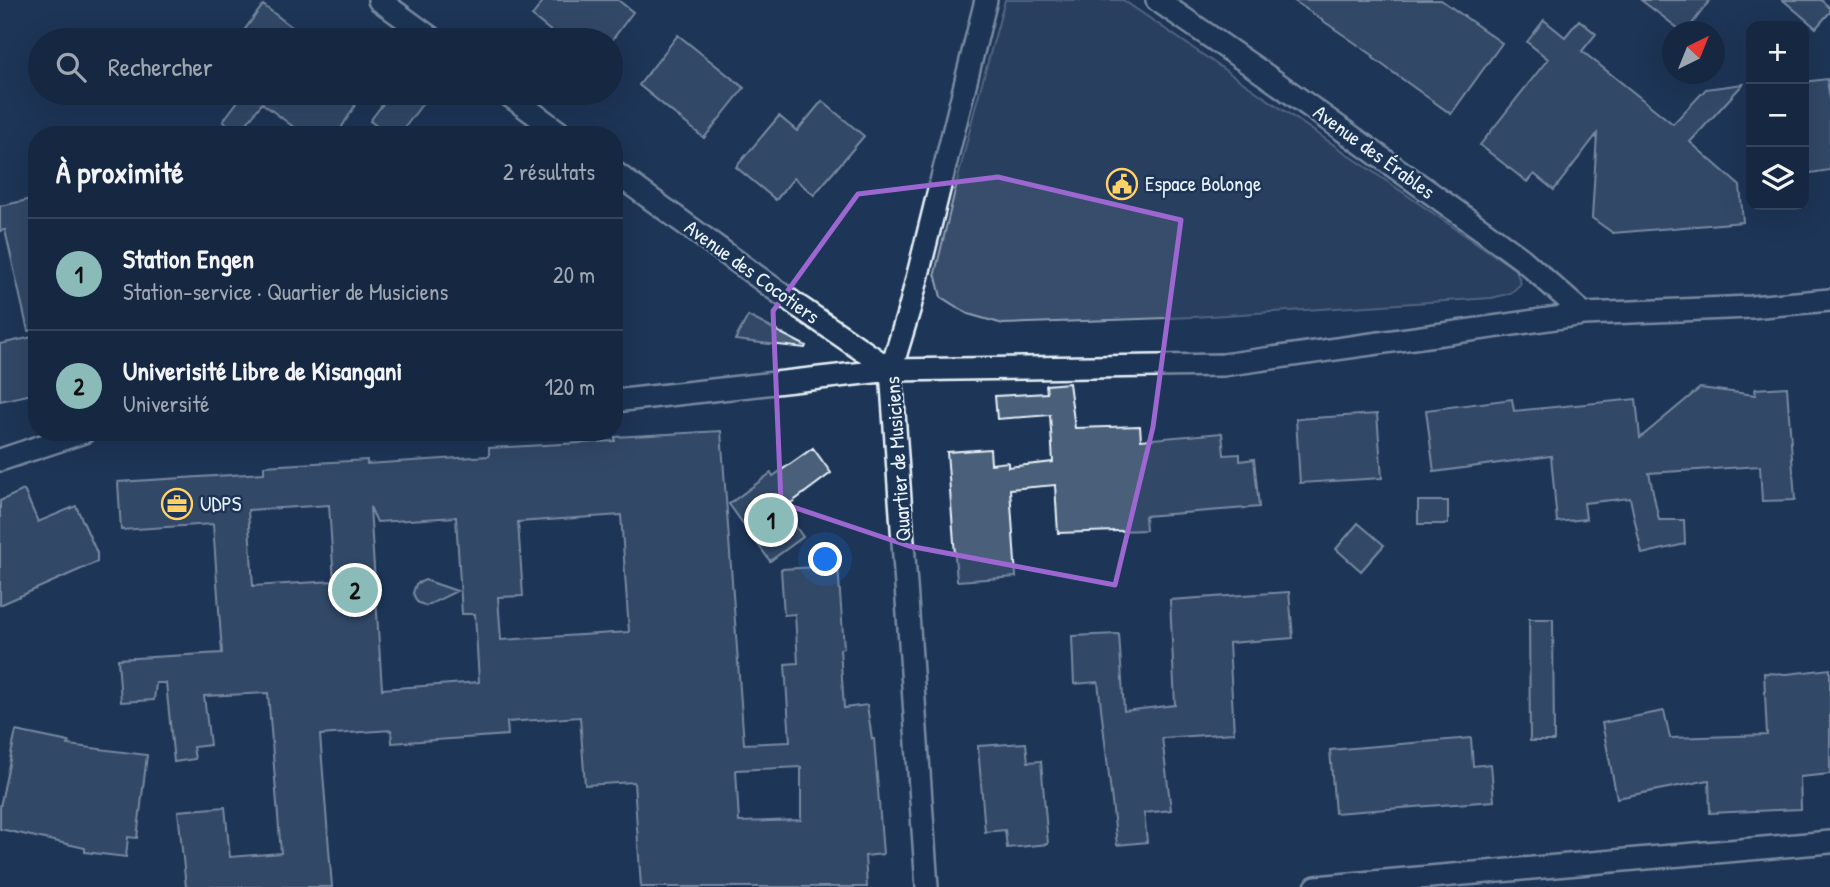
<!DOCTYPE html>
<html lang="fr">
<meta charset="utf-8">
<style>
body{margin:0;font-family:"Patrick Hand",sans-serif;background:#23344c;color:#f1f3f6}
.controls{position:absolute;right:21px;top:21px;display:grid;overflow:hidden;border-radius:14px;box-shadow:0 7px 28px #0002}
.controls button{width:63px;height:63px;display:grid;place-items:center;padding:0;border:0;border-bottom:2px solid #35445a;background:#162841;color:#f1f3f6;font:35px sans-serif}
.compass{position:absolute;left:1662px;top:21px;width:63px;height:63px;border-radius:50%;background:#162841;box-shadow:0 7px 28px #0002;rotate:43deg}
.you{position:absolute;left:826px;top:560px;width:24px;height:24px;margin:-18px;border:5px solid #fff;border-radius:50%;background:#1a73e8;box-shadow:0 0 0 10px #1a73e833}
.badge{display:grid;place-items:center;width:46px;height:46px;border-radius:50%;background:#8bbbb9;color:#111;font-size:23px;font-weight:700}
.pin{position:absolute;translate:-50% -50%;border:4px solid #fff;box-shadow:0 2px 7px #0006}
.list{margin:0;padding:0;list-style:none}
h2{display:flex;justify-content:space-between;align-items:center;height:91px;margin:0;padding:0 28px;font-size:30px}
h2 small{font-size:23px;font-weight:400;color:#9ea6b1}
.list li{display:grid;grid-template-columns:46px 1fr auto;gap:21px;align-items:center;box-sizing:border-box;height:112px;padding:0 28px;border-top:2px solid #35445a}
.list b{display:block;font-size:26px;white-space:nowrap}
.list p{margin:0;font-size:23px;white-space:nowrap;color:#9ea6b1}
.list em{font-size:23px;font-style:normal;color:#9ea6b1}
.icon{flex:none;width:38px;height:38px;fill:none;stroke:currentColor;stroke-width:2;stroke-linecap:round;stroke-linejoin:round}
.map{position:relative;flex:none;width:1830px;height:887px;overflow:hidden}
.search{position:absolute;background:#162841;box-shadow:0 7px 28px #0002;left:28px;top:28px;width:595px;height:77px;display:flex;align-items:center;gap:18px;box-sizing:border-box;padding:0 24px;border-radius:38px;color:#9ea6b1;font-size:26px}
.panel{position:absolute;background:#162841;box-shadow:0 7px 28px #0002;left:28px;top:126px;width:595px;height:315px;border-radius:28px}
.map>svg:first-child{display:block}
.green{fill:#374d6c;stroke:#909fb2;stroke-width:2}
.building{fill:#495e7a;stroke:#e8f1f8;stroke-width:2;fill-rule:evenodd}
.lines{fill:none;stroke-linecap:round;stroke-linejoin:round}
.minor-casing{stroke:#e8f1f8;stroke-width:26}
.minor{stroke:#1d3557;stroke-width:21}
.marked{fill:none;stroke:#9c67d0;stroke-width:5;stroke-linejoin:round}
.labels{text-anchor:middle;stroke-width:5;stroke-linejoin:round;paint-order:stroke}
.street-label{font-size:21px;fill:#e8f1f8;stroke:#1d3557}
.poi-label{font-size:21px;fill:#e8f1f8;stroke:#1d3557;text-anchor:start}
</style>
<div class="map">
<svg width="1830" height="887" viewBox="0 0 1830 887">
<rect width="100%" height="100%" fill="#1d3557"/>
<filter id="ink" filterUnits="userSpaceOnUse"><feTurbulence type="fractalNoise" baseFrequency=".0143" numOctaves="2"/><feDisplacementMap in="SourceGraphic" scale="14" xChannelSelector="R" yChannelSelector="G"/><feConvolveMatrix kernelMatrix="1 2 1 2 8 2 1 2 1" color-interpolation-filters="sRGB"/></filter>
<g filter="url(#ink)">
<path class="green" d="M 1005,0 L 1123,0 L 1516,270 L 1521,284 L 1511,293 L 1492,298 L 1194,317 L 1003,324 L 968,314 L 941,297 L 935,273 L 975,108 Z"/>
<path class="building" d="M 544,0 L 618,0 L 633,12 L 612,40 L 562,40 L 532,16 Z
M 1293,0 L 1441,0 L 1502,43 L 1451,114 L 1373,58 L 1374,56 Z
M 1641,0 L 1710,0 L 1686,32 L 1683,32 Z
M 1783,0 L 1821,0 L 1830,8 L 1830,12 L 1816,28 Z
M 263,5 L 309,40 L 237,40 Z
M 1544,20 L 1565,37 L 1579,20 L 1596,34 L 1582,51 L 1673,124 L 1706,89 L 1743,84 L 1690,142 L 1740,186 L 1743,222 L 1613,233 L 1592,218 L 1597,134 L 1554,190 L 1534,174 L 1527,182 L 1480,145 L 1548,59 L 1527,42 Z
M 678,35 L 744,88 L 704,138 L 639,85 Z
M 1827,79 L 1830,100 L 1830,170 L 1804,174 L 1804,82 Z
M 244,93 L 343,93 L 357,102 L 337,135 L 304,135 L 262,103 L 239,134 L 223,121 Z
M 391,93 L 410,93 L 423,103 L 399,135 L 389,135 L 370,121 Z
M 822,101 L 864,136 L 814,195 L 794,178 L 776,200 L 736,167 L 779,116 L 797,131 Z
M 37,198 L 37,330 L 28,331 L 5,230 L 0,231 L 0,206 Z
M 748,316 L 806,346 L 805,348 L 735,340 Z
M 37,336 L 37,393 L 0,401 L 0,344 Z
M 1069,383 L 1075,428 L 1140,426 L 1141,440 L 1222,433 L 1224,455 L 1240,454 L 1240,461 L 1254,459 L 1259,507 L 1145,516 L 1146,530 L 1058,533 L 1055,485 L 1010,489 L 1016,577 L 957,581 L 947,452 L 990,449 L 991,464 L 1008,462 L 1008,467 L 1053,462 L 1050,415 L 997,419 L 995,396 L 1047,393 L 1046,385 Z
M 1787,387 L 1795,500 L 1762,501 L 1760,466 L 1649,473 L 1659,520 L 1684,520 L 1685,544 L 1642,554 L 1630,498 L 1584,503 L 1586,519 L 1557,522 L 1551,456 L 1434,472 L 1426,410 L 1512,399 L 1514,411 L 1636,399 L 1640,438 L 1700,388 L 1756,395 L 1755,389 Z
M 1377,414 L 1382,478 L 1300,483 L 1296,419 Z
M 721,431 L 744,744 L 790,742 L 785,664 L 798,663 L 795,614 L 784,615 L 781,569 L 838,566 L 844,648 L 840,649 L 844,708 L 867,705 L 872,739 L 874,739 L 883,854 L 865,856 L 867,887 L 641,887 L 634,782 L 585,785 L 580,717 L 507,722 L 508,735 L 392,743 L 391,730 L 320,735 L 332,887 L 186,887 L 178,811 L 225,807 L 230,857 L 281,853 L 268,693 L 204,696 L 210,745 L 193,747 L 195,759 L 174,762 L 166,683 L 156,683 L 154,700 L 121,702 L 118,659 L 222,653 L 213,524 L 121,530 L 118,482 L 264,473 L 264,466 L 367,460 L 367,464 L 489,456 L 489,448 L 615,441 L 615,437 ZM 329,505 L 334,581 L 253,586 L 248,510 ZM 370,507 L 377,522 L 456,517 L 462,614 L 475,614 L 479,682 L 382,689 ZM 621,515 L 629,632 L 501,640 L 498,597 L 523,596 L 518,522 ZM 801,767 L 801,820 L 739,822 L 736,770 Z
M 813,448 L 831,473 L 783,509 L 803,537 L 770,561 L 729,504 L 771,473 L 773,476 Z
M 24,490 L 38,522 L 76,506 L 97,553 L 97,562 L 0,605 L 0,501 Z
M 1418,501 L 1448,501 L 1448,524 L 1418,524 Z
M 1358,523 L 1384,545 L 1361,571 L 1336,549 Z
M 425,580 L 457,591 L 426,606 L 417,602 L 413,593 L 416,584 Z
M 1289,592 L 1293,638 L 1229,643 L 1234,733 L 1162,738 L 1171,810 L 1144,813 L 1147,842 L 1117,845 L 1098,682 L 1074,684 L 1072,636 L 1119,634 L 1124,711 L 1175,705 L 1170,600 Z
M 1529,619 L 1553,619 L 1554,741 L 1530,741 Z
M 1830,669 L 1830,774 L 1800,777 L 1801,809 L 1710,813 L 1709,780 L 1617,798 L 1602,723 L 1664,711 L 1670,738 L 1767,735 L 1764,673 L 1787,674 Z
M 16,731 L 69,742 L 68,745 L 147,755 L 137,838 L 128,837 L 126,857 L 85,852 L 85,848 L 0,829 L 0,807 Z
M 1471,738 L 1473,766 L 1491,764 L 1494,801 L 1335,813 L 1330,750 Z
M 1026,743 L 1028,762 L 1041,761 L 1048,844 L 1007,848 L 1005,830 L 985,832 L 978,746 Z"/>
<g class="lines">
<g class="minor-casing">
<path id="minor" d="M 379,0 L 434,40
M 1157,0 L 1267,76 L 1484,231 L 1523,260 L 1584,314
M 506,93 L 563,135
M 614,172 L 795,304 L 891,370
M 614,401 L 891,370 L 1223,365 L 1584,314 L 1751,307 L 1830,300
M 0,460 L 84,432
M 927,887 L 891,370 L 910,307 L 986,0
M 1316,887 L 1830,842"/>
</g>
<use href="#minor" class="minor"/>
</g>
</g>
<path d="M0 0H1830V887H0ZM 998,177 L 1181,220 L 1153,427 L 1115,585 L 909,546 L 781,503 L 773,311 L 858,194 Z" fill="#1d3557" fill-opacity=".55" fill-rule="evenodd"/>
<path class="marked" d="M 998,177 L 1181,220 L 1153,427 L 1115,585 L 909,546 L 781,503 L 773,311 L 858,194 Z"/>
<defs>
<g id="civic-ring" transform="scale(1.575)"><circle r="9.5" fill="#1d3557" stroke="#ffd166" stroke-width="1.5"/><path d="M-.6-6.5H3V-4.5H.6V-3L4-1V1h2V6H-6V1h2V-1L-.6-3ZM-1.2 2.5V6h2.4V2.5Z" fill="#ffd166"/></g>
<g id="office-ring" transform="scale(1.575)"><circle r="9.5" fill="#1d3557" stroke="#ffd166" stroke-width="1.5"/><path d="M-6-3h4V-5.5h4V-3h4V5H-6ZM-1-4.5V-3h2v-1.5ZM-6 0V1H6V0Z" fill="#ffd166"/></g>
</defs>
<g fill-rule="evenodd">
<use href="#civic-ring" x="1122" y="184"/>
<use href="#office-ring" x="177" y="504"/>
</g>
<g class="labels">
<g class="street-label">
<text transform="translate(1374 152) rotate(36)" y="7">Avenue des Érables</text>
<text transform="translate(752 272) rotate(36)" y="7">Avenue des Cocotiers</text>
<text transform="translate(898 459) rotate(-94)" y="7">Quartier de Musiciens</text>
</g>
<g class="poi-label">
<text x="1145" y="191">Espace Bolonge</text>
<text x="200" y="511">UDPS</text>
</g>
</g>
</svg>
<div class="controls">
<button>+</button>
<button>−</button>
<button><svg class="icon" aria-label="layers" viewBox="0 0 24 24"><path d="M12 4l9 5-9 5-9-5zM3 14l9 5 9-5"/></svg></button>
</div>
<svg class="compass" viewBox="-18 -18 36 36"><path d="M0-13l5 13h-10z" fill="#e53935"/><path d="M0 13l5-13h-10z" fill="#9ea6b1"/></svg>
<div class="you"></div>
<div class="pin badge" style="left:771px;top:520px">1</div>
<div class="pin badge" style="left:355px;top:590px">2</div>
<div class="search"><svg class="icon" aria-label="search" viewBox="0 0 24 24"><circle cx="10" cy="10" r="6"/><path d="M15 15l6 6"/></svg>Rechercher</div>
<section class="panel">
<h2>À proximité<small>2 résultats</small></h2>
<ul class="list">
<li><span class="badge">1</span><div><b>Station Engen</b><p>Station-service · Quartier de Musiciens</p></div><em>20 m</em></li>
<li><span class="badge">2</span><div><b>Univerisité Libre de Kisangani</b><p>Université</p></div><em>120 m</em></li>
</ul>
</section>
</div>
